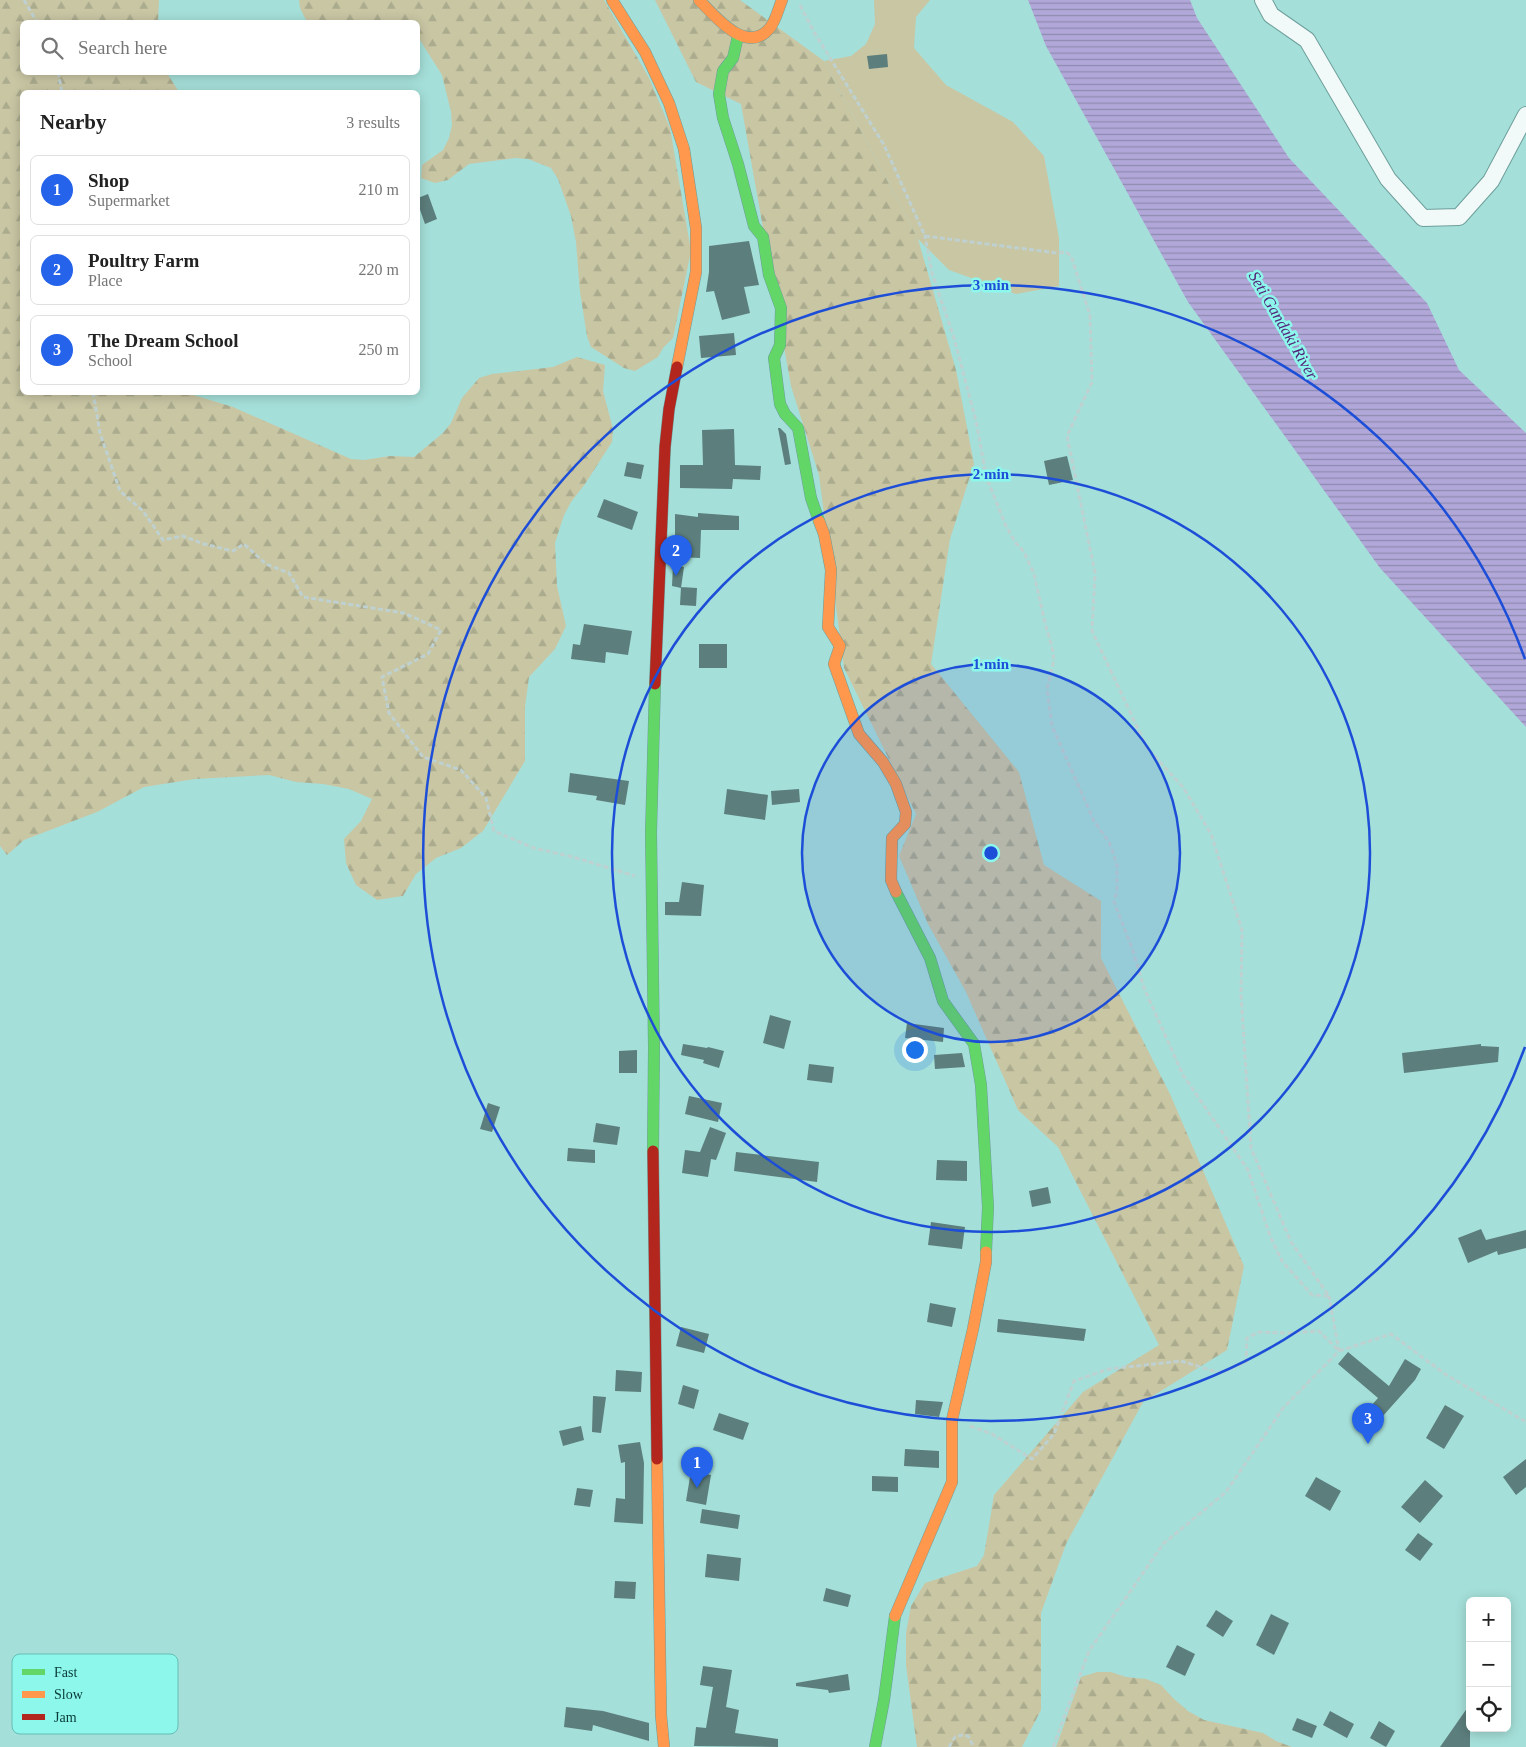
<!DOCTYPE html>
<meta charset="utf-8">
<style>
body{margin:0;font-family:Georgia,serif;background:#f2f2f2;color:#222}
.controls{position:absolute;right:15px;bottom:15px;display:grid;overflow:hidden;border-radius:8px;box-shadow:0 2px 12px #0003}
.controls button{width:45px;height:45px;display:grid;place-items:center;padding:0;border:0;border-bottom:1px solid #e0e0e0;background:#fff;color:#222;font:25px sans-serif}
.you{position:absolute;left:914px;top:1049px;width:18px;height:18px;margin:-12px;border:4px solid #fff;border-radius:50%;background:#1a73e8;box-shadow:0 0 0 8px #1a73e833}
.badge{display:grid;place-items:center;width:32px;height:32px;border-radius:50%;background:#2563eb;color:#fff;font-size:16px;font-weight:700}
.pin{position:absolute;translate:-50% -41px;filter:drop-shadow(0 1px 2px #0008)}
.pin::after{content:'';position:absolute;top:26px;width:18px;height:15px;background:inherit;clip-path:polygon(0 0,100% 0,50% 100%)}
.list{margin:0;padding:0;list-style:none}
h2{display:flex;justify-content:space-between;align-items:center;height:65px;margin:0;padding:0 20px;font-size:21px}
h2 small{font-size:16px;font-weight:400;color:#767676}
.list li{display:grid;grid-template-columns:32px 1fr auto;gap:15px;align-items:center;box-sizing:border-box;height:70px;margin:0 10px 10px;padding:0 10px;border:1px solid #e0e0e0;border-radius:8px}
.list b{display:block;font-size:19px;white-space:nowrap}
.list p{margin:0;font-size:16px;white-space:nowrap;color:#767676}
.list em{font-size:16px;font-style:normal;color:#767676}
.icon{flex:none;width:28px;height:28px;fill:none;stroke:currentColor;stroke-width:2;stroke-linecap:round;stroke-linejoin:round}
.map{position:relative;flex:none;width:1526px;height:1747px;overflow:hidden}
.search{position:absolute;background:#fff;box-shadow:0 2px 12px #0003;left:20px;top:20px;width:400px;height:55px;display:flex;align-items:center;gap:12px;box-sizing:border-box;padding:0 18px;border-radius:8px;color:#767676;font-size:19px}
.panel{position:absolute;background:#fff;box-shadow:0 2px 12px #0003;left:20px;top:90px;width:400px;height:305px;border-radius:8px}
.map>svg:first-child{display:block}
.grass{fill:#c9c6a4}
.forest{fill:url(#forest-firs)}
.water{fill:url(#water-rules)}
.building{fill:#5c7e7c}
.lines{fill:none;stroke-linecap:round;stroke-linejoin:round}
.street-casing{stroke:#6d9f9b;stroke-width:18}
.fast-casing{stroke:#6d9f9b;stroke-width:12}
.slow-casing{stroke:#6d9f9b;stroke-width:12}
.jam-casing{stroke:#6d9f9b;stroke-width:12}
.path{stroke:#bed1d0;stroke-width:3;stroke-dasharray:5 2.5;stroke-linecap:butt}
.street{stroke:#f2faf9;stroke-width:16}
.fast{stroke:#63d668;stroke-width:11}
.slow{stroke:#ff974d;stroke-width:11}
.jam{stroke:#b3261e;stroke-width:11}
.ring{fill:none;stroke:#1d4ed8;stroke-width:2.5}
.labels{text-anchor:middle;stroke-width:5;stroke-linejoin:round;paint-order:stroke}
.water-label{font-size:16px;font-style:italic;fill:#532377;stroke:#8df7ec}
.key{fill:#8df7ec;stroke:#65beb5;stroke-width:1}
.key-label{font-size:14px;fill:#083a36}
.centre{fill:#1d4ed8;stroke:#8df7ec;stroke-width:2.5}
.ring-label{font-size:15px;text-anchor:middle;font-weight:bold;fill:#1d4ed8;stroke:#8df7ec;stroke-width:5;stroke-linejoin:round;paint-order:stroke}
</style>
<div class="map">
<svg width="1526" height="1747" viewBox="0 0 1526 1747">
<defs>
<pattern id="forest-firs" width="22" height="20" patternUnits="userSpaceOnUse" patternTransform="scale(1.25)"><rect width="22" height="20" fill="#c9c6a4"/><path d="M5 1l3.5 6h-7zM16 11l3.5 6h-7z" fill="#abab8e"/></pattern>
<pattern id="water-rules" width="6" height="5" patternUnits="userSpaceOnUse" patternTransform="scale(1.25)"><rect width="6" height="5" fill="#b1a8d9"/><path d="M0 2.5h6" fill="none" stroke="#8e8ab1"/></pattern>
</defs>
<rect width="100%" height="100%" fill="#a5dfd9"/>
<path class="grass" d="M 874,0 L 930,0 L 916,17 L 914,48 L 946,85 L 1013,122 L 1044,156 L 1059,238 L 1059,286 L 1016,294 L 949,270 L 918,239 L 824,61 L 851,56 L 866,44 L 875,24 Z"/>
<path class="forest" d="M 0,0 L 159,0 L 158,22 L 22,22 L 22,72 L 167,73 L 179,92 L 22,92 L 22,392 L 187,393 L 233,407 L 351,459 L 364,460 L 390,456 L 414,457 L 443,433 L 451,423 L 462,398 L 479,378 L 492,374 L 553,367 L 577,357 L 605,365 L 603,391 L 613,429 L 612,442 L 585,484 L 571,502 L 564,515 L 555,543 L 557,586 L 566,626 L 555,649 L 529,677 L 525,707 L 525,761 L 483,831 L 461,848 L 436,858 L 416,874 L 403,896 L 377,900 L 356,885 L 346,863 L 344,839 L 361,821 L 372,799 L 349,789 L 323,784 L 296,782 L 269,775 L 195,779 L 144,787 L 97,812 L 24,840 L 7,855 L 0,846 Z
M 299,0 L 604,0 L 649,78 L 670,128 L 691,251 L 673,338 L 663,348 L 658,357 L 635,371 L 624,368 L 591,347 L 587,336 L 580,292 L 576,242 L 571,216 L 558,179 L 551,168 L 528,159 L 515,158 L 469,164 L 448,180 L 435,183 L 421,178 L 422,165 L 443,150 L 449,138 L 452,125 L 451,112 L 442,75 L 418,37 L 418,22 L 307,22 L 300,8 Z
M 655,0 L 740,0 L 824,61 L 918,239 L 956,370 L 974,464 L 950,539 L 931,664 L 1019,772 L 1044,865 L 1101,901 L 1101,958 L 1170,1094 L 1244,1266 L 1227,1350 L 1143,1402 L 1066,1544 L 1041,1613 L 1041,1710 L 1022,1747 L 917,1747 L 906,1665 L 906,1633 L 911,1606 L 925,1583 L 977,1566 L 984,1555 L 994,1495 L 1083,1392 L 1159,1345 L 1058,1147 L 1018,1110 L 966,992 L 928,924 L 899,856 L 916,814 L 844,668 L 819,475 L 791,386 L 741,104 L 696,82 Z
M 1097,1672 L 1111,1672 L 1126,1677 L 1146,1679 L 1161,1685 L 1173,1698 L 1188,1711 L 1204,1720 L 1263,1733 L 1276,1741 L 1292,1747 L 1056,1747 L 1081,1677 Z"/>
<path class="water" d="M 1028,0 L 1190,0 L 1197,18 L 1289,158 L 1427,303 L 1459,370 L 1526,433 L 1526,727 L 1380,568 L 1188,302 L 1046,46 Z"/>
<path class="building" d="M 887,54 L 888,67 L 869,69 L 867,56 Z
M 428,194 L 437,219 L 425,224 L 418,204 L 418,198 Z
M 749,241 L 759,285 L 744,287 L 750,313 L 722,320 L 714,291 L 706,292 L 709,272 L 709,246 Z
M 734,333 L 736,355 L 701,358 L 699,336 Z
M 778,428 L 780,428 L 786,434 L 791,464 L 785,465 Z
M 734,429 L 735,465 L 761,466 L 760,480 L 733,479 L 732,489 L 680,488 L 680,465 L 703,465 L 702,430 Z
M 1067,456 L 1073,480 L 1049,485 L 1044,461 Z
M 627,462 L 644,465 L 641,479 L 624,476 Z
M 604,499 L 638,512 L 632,530 L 597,517 Z
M 698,513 L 739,516 L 739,530 L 701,530 L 700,558 L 675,557 L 675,514 L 698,517 Z
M 673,565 L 684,567 L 681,588 L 672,586 Z
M 681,587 L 697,588 L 696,606 L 680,605 Z
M 584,624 L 632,631 L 628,655 L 606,652 L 605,663 L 571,659 L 573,644 L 580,645 Z
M 699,644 L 727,644 L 727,668 L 699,668 Z
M 570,773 L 629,781 L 625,805 L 596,800 L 597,796 L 568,792 Z
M 727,789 L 768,795 L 765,820 L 724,814 Z
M 799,789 L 800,802 L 772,805 L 771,791 Z
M 682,882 L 704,885 L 701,916 L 665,915 L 665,902 L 679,902 Z
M 770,1015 L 791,1021 L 784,1049 L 763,1043 Z
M 907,1023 L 944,1028 L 943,1042 L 905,1038 Z
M 683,1044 L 707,1048 L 708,1047 L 724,1051 L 719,1068 L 703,1063 L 704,1060 L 681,1055 Z
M 1481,1044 L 1481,1046 L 1499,1047 L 1498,1062 L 1404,1073 L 1402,1053 Z
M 637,1050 L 637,1073 L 619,1073 L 619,1051 Z
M 962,1053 L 965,1067 L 935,1069 L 934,1055 Z
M 809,1064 L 834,1067 L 832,1083 L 807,1080 Z
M 689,1096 L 722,1103 L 718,1122 L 685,1114 Z
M 488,1103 L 500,1107 L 492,1132 L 480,1129 Z
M 596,1123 L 620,1127 L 617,1145 L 593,1142 Z
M 710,1127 L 726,1133 L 716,1160 L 711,1159 L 708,1177 L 682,1173 L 685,1150 L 700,1152 Z
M 568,1148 L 595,1150 L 595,1163 L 567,1161 Z
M 736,1152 L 819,1162 L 817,1182 L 734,1171 Z
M 937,1160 L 967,1161 L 967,1181 L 936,1180 Z
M 1048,1187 L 1051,1203 L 1032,1207 L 1029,1191 Z
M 931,1222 L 965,1227 L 962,1249 L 928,1245 Z
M 1481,1229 L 1486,1240 L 1526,1230 L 1526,1248 L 1498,1255 L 1497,1251 L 1468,1263 L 1458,1238 Z
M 930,1303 L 956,1308 L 952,1327 L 927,1322 Z
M 998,1319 L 1086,1329 L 1084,1341 L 997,1332 Z
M 681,1327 L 709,1334 L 704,1353 L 676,1346 Z
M 1348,1352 L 1389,1386 L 1405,1359 L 1421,1369 L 1415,1380 L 1374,1426 L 1362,1416 L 1378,1398 L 1338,1364 Z
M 616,1370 L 642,1372 L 641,1392 L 615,1391 Z
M 683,1385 L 699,1390 L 694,1409 L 678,1404 Z
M 593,1396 L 606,1397 L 601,1433 L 592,1432 Z
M 916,1400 L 943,1402 L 939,1417 L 915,1414 Z
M 1445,1405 L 1464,1416 L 1444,1449 L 1426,1438 Z
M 719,1413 L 749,1423 L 743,1440 L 713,1430 Z
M 581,1426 L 584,1440 L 563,1446 L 559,1431 Z
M 640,1442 L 644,1463 L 643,1524 L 614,1522 L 616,1498 L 625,1499 L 625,1462 L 621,1463 L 618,1445 Z
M 905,1449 L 939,1451 L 939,1468 L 904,1466 Z
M 1526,1459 L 1526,1487 L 1516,1495 L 1503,1477 Z
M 691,1471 L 711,1475 L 706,1505 L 686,1501 Z
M 872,1476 L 898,1477 L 898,1492 L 872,1491 Z
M 1316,1477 L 1341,1491 L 1330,1511 L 1305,1496 Z
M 1425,1480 L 1443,1496 L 1420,1523 L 1401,1507 Z
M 577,1488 L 593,1490 L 590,1507 L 574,1505 Z
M 702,1509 L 740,1515 L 738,1529 L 700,1523 Z
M 1418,1533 L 1433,1544 L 1420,1561 L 1405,1550 Z
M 707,1554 L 741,1558 L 739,1581 L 705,1577 Z
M 615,1581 L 636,1582 L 635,1599 L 614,1598 Z
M 826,1588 L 851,1595 L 848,1607 L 823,1601 Z
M 1216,1610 L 1233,1621 L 1223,1637 L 1206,1626 Z
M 1271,1614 L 1289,1623 L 1274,1655 L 1256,1645 Z
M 1177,1645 L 1195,1654 L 1185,1676 L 1166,1667 Z
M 703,1666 L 732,1670 L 726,1707 L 739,1710 L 735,1733 L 778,1739 L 778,1747 L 694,1746 L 696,1727 L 706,1728 L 713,1687 L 700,1685 Z
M 848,1674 L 850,1690 L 829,1693 L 828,1690 L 796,1686 L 796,1683 Z
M 1470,1704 L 1470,1747 L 1440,1747 Z
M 566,1707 L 603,1711 L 649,1723 L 649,1741 L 593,1725 L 592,1731 L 564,1727 Z
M 1330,1711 L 1354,1724 L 1347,1738 L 1323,1725 Z
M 1297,1718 L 1317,1726 L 1312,1738 L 1292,1730 Z
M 1379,1721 L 1395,1731 L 1386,1747 L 1370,1738 Z"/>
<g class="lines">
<g class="street-casing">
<path id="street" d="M 1263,0 L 1271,15 L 1307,40 L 1388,179 L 1423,218 L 1459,217 L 1491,181 L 1526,115"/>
</g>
<g class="fast-casing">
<path id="fast" d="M 738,36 L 733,58 L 723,71 L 719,94 L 723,118 L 738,164 L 754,226 L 763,237 L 769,275 L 781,308 L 780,345 L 774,358 L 780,404 L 785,414 L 798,428 L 811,498 L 819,521
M 896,892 L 930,958 L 943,1001 L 974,1044 L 981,1085 L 988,1207 L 986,1252
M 653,1151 L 654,1047 L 651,833 L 655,684
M 875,1747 L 884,1700 L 895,1616"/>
</g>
<g class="slow-casing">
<path id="slow" d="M 612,0 L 645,52 L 669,103 L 684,149 L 696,228 L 696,272 L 677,367
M 699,0 C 715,16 746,55 769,29 C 776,21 778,9 782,0
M 819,521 L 824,534 L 831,570 L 828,627 L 840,646 L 834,664 L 859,734 L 883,762 L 896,784 L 906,812 L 905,824 L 892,838 L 891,880 L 896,892
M 657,1459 L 661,1715 L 664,1747
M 895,1616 L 952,1482 L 952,1420 L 973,1329 L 986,1262 L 986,1252"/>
</g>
<g class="jam-casing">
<path id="jam" d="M 655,684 L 665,447 L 669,409 L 677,367
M 653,1151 L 657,1459"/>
</g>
<path class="path" d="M 24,0 L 37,22
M 800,5 L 814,32 L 884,145 L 925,236
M 58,72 L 62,92
M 925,236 L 1057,253 L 1066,252 L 1071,256 L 1090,315 L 1092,382 L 1067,436 L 1095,573 L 1092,631 L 1147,748 L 1183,787 L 1211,834 L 1242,930 L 1241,995 L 1251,1148 L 1291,1242 L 1329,1296 L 1312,1295 L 1282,1261 L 1270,1236 L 1248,1170 L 1183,1075 L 1144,988 L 1132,948 L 1114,902 L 1117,890 L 1117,865 L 1113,853 L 1109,842 L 1094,821 L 1052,726 L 1047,689 L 1054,660 L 1052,647 L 1045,623 L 1034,574 L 1024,552 L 1015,542 L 1005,524 L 986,476 L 976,421 L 954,338 L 932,273 Z
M 93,392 L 100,433 L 120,491 L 143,511 L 163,540 L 183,536 L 204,544 L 233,551 L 244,544 L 266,564 L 289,573 L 303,597 L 404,613 L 441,630 L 428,654 L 382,677 L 389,713 L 423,757 L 461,770 L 486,798 L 494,831 L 534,848 L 573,857 L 635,876
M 970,1426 L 992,1434 L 1032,1459 L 1054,1434 L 1074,1381 L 1109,1369 L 1181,1361 L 1220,1373 L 1246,1362 L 1247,1338 L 1259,1332 L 1287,1333 L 1319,1331 L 1339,1351 L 1391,1334 L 1445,1374 L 1526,1422
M 949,1747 L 955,1737 L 962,1735 L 968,1736 L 974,1747
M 1053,1747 L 1089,1651 L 1163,1544 L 1226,1492 L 1283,1408 L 1339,1351 L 1329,1296"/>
<use href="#street" class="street"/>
<use href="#fast" class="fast"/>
<use href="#slow" class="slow"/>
<use href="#jam" class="jam"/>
</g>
<circle cx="991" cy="853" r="189" fill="#1d4ed8" fill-opacity=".12"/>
<g class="ring">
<circle cx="991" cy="853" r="189"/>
<circle cx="991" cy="853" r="379"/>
<path d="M1525 1047A568 568 0 1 1 1525 659"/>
</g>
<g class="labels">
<g class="water-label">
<text transform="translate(1284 325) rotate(60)" y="6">Seti Gandaki River</text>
</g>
</g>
<rect x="12" y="1654" width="166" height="80" rx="8" class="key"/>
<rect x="22" y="1669" width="23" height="6" fill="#63d668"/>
<rect x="22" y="1691" width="23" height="7" fill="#ff974d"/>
<rect x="22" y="1714" width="23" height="6" fill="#b3261e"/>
<g class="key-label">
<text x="54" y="1677">Fast</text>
<text x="54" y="1699">Slow</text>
<text x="54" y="1722">Jam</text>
</g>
<circle cx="991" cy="853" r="8" class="centre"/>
<g class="ring-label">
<text x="991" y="290">3 min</text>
<text x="991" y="479">2 min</text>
<text x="991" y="669">1 min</text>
</g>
</svg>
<div class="controls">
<button>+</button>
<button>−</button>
<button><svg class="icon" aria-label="locate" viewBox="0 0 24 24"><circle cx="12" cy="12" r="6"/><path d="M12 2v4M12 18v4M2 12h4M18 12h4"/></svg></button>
</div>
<div class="you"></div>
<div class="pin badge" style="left:697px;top:1488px">1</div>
<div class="pin badge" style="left:676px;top:576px">2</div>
<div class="pin badge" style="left:1368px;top:1444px">3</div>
<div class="search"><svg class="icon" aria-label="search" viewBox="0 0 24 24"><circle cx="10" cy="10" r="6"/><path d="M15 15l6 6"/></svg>Search here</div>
<section class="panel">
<h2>Nearby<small>3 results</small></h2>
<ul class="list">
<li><span class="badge">1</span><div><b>Shop</b><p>Supermarket</p></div><em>210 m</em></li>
<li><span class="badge">2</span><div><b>Poultry Farm</b><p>Place</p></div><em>220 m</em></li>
<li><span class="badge">3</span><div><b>The Dream School</b><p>School</p></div><em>250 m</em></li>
</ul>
</section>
</div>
